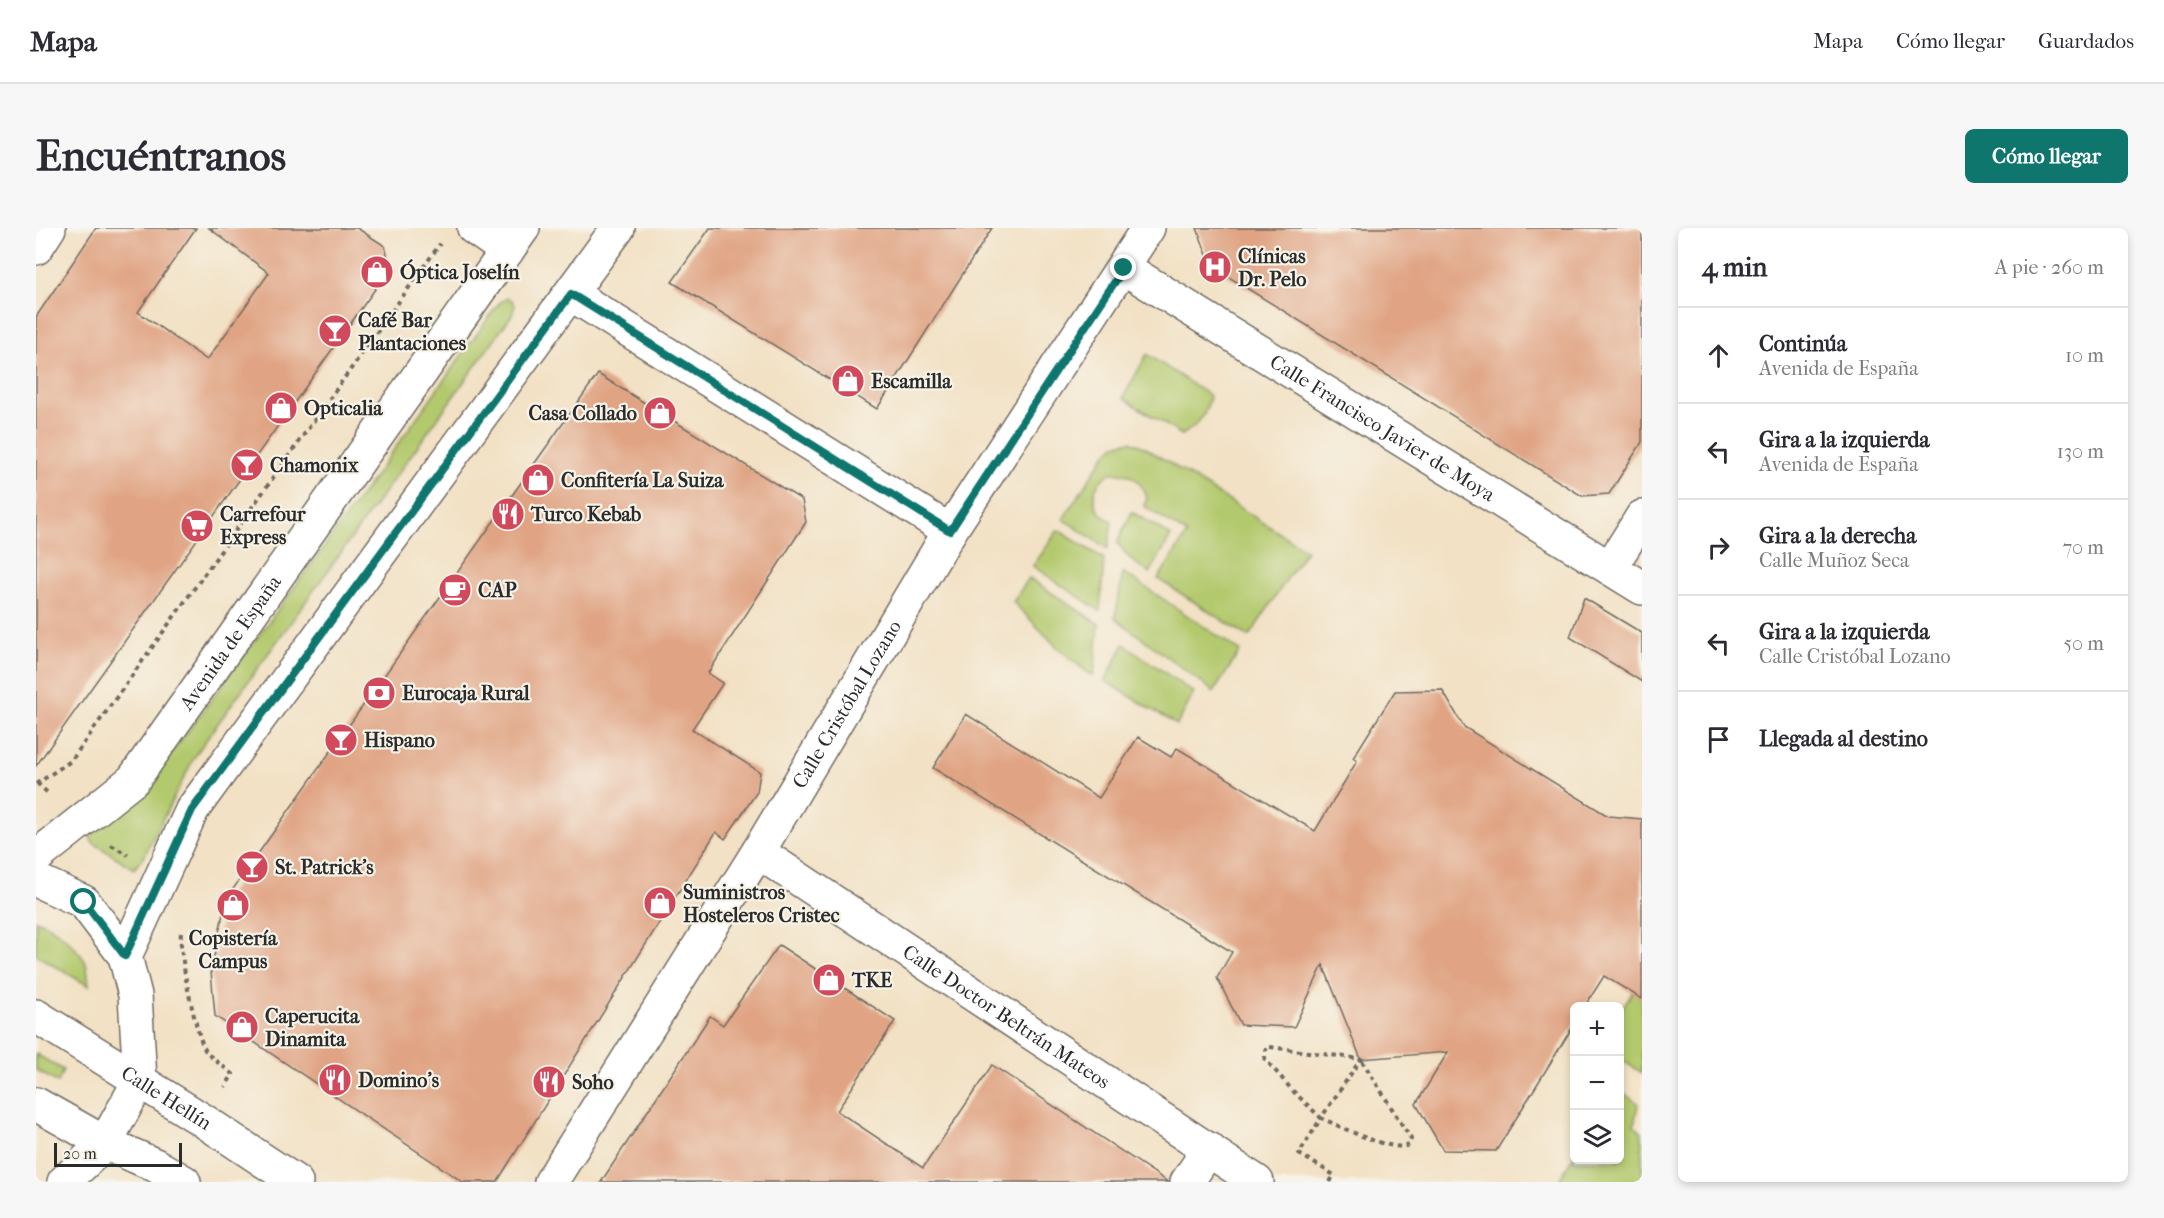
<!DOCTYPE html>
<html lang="es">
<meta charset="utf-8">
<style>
body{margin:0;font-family:"IM FELL French Canon",serif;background:#f7f7f7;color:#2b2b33}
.controls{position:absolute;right:18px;bottom:18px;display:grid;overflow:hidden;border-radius:9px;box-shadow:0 3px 9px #0003}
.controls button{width:54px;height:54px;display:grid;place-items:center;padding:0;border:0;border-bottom:2px solid #e1e1e2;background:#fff;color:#2b2b33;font:30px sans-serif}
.scale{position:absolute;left:18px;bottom:15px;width:128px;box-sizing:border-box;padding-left:6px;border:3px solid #2b2b2b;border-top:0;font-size:16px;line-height:21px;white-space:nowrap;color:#2b2b2b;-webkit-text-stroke:4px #f7f3e8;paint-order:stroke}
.stop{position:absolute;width:18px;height:18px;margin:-14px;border:4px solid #0f766e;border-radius:50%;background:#fff}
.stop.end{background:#0f766e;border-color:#fff;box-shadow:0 2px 6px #0008}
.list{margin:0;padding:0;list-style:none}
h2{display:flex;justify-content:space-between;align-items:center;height:78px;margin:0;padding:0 24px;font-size:26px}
h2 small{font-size:20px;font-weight:400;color:#7c7c81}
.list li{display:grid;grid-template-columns:39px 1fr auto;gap:18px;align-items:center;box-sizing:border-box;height:96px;padding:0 24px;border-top:2px solid #e1e1e2}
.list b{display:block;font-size:22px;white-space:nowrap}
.list p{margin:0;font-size:20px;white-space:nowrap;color:#7c7c81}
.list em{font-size:20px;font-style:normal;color:#7c7c81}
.icon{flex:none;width:33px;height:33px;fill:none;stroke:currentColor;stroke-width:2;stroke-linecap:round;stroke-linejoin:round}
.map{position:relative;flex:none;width:1606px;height:954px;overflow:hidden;border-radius:9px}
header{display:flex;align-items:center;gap:36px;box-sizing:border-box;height:84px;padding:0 30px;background:#fff;border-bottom:2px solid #e1e1e2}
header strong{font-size:28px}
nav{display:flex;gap:33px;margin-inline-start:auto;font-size:21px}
.intro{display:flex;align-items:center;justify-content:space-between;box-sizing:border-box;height:144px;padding:0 36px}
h1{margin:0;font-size:42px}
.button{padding:15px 27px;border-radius:9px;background:#0f766e;color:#fff;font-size:21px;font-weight:700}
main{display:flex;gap:36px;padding:0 36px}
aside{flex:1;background:#fff;border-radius:9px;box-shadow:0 3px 9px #0003}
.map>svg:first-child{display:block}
.green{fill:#b3c96d;stroke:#6f7a4c;stroke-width:1.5}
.building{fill:#e0a484}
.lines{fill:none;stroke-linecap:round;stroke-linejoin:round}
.street-casing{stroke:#716b61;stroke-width:36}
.secondary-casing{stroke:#716b61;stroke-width:36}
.primary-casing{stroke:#716b61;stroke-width:36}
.path{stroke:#716b61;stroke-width:4;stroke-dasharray:4.5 4.5;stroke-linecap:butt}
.street{stroke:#fff;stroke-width:33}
.secondary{stroke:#fff;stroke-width:33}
.primary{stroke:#fff;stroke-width:33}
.route{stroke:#0f766e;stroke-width:8}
.labels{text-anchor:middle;stroke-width:4.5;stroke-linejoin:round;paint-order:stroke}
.poi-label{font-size:20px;font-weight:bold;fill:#2b2b2b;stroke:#f7f3e8;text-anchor:start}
.street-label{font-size:20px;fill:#2b2b2b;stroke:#f7f3e8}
</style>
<header>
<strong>Mapa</strong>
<nav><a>Mapa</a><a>Cómo llegar</a><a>Guardados</a></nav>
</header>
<div class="intro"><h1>Encuéntranos</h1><a class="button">Cómo llegar</a></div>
<main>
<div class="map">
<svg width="1606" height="954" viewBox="0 0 1606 954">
<rect width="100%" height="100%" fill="#f7f3e8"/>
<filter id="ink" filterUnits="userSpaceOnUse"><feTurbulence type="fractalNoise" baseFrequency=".0167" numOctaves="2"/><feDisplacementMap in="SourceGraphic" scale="12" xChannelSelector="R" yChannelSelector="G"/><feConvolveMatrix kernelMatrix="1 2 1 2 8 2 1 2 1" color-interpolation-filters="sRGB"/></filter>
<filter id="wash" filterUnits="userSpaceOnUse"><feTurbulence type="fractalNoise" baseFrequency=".008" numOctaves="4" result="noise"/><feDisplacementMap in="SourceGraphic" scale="24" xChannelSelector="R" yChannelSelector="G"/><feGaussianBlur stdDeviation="1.35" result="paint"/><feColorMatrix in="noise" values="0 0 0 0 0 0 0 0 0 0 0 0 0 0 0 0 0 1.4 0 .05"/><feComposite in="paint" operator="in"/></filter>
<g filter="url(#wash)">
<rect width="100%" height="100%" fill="#f2e1c4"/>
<path class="green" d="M 471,70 L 476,72 L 479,77 L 476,87 L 160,526 L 108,628 L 98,641 L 56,614 L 54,608 L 57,602 L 119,548 L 283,326 L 463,75 Z
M 1111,126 L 1174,168 C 1170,188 1163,196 1146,207 L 1087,170 Z
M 1094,213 L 1110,220 L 1270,322 L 1213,409 L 1122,351 L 1151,306 L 1108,278 L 1111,270 C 1106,252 1092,243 1074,245 C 1069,249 1062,254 1060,260 C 1054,274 1063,288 1076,293 L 1072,321 L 1027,291 L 1069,227 L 1080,216 Z
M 1096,284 L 1135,308 L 1114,345 L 1096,333 L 1081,315 Z
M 1022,302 L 1068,331 L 1064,383 L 997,338 Z
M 1087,344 L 1204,423 L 1178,464 L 1079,390 Z
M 993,350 L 1063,396 L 1058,447 L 1052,445 L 1020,418 L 977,374 Z
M 1088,416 L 1158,465 L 1141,497 L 1069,453 Z
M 0,692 C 18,698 39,717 49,733 C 52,740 52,750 53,758 L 0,727 Z
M 1596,764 L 1606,771 L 1606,845 L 1584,831 L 1584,784 Z
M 0,826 L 27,842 L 22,855 L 0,842 Z
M 1584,863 L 1602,875 L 1598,897 L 1606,904 L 1606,954 L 1526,954 L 1523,952 L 1538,927 L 1538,932 L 1584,932 Z"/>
<g id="blocks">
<path class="building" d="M 60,0 L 160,0 L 102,84 L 171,132 L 233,45 L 173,0 L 321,0 L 349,18 L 354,40 L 0,538 L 0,89 Z
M 674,0 L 956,0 L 841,181 L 636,54 Z
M 1161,0 L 1606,0 L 1606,214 L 1573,266 L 1546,268 L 1175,38 Z
M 562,146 L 766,272 L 770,294 L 672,445 L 687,455 L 656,501 L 724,544 L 721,564 L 689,611 L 680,604 L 461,954 L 427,954 L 179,788 L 175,743 L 190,671 Z
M 1548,370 L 1606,405 L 1606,454 L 1534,409 Z
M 1406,462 L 1428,499 L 1572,588 L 1606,591 L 1606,771 L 1568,748 L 1549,778 L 1539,778 L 1539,795 L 1460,923 L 1407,922 L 1380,876 L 1412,824 L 1325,831 L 1287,737 L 1258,799 L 1205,797 L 1181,750 L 1196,724 L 897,540 L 930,486 L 1063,570 L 1102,509 L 1135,529 L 1141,520 L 1279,603 L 1321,533 L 1317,530 L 1359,463 Z
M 743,717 L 859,793 L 801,883 L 887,940 L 956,837 L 1132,954 L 565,954 L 674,788 L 687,797 Z"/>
</g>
</g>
<g filter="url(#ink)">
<use href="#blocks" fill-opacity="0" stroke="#716b61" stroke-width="1.5"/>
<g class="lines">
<g class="street-casing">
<g id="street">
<path d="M 438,0 L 471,23"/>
<path d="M 0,20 L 13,0"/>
<path id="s1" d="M 1088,40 L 1606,360"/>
<path d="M 535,66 L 914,303"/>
<path d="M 1574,340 L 1606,289"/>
<path id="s2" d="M 722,624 L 1221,954"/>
<path id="s3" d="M 515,954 L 722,624 L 914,303 L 1112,0"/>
<path d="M 1151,954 L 1173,921"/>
</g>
</g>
<g class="secondary-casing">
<g id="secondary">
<path id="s4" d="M 0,629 L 97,552 L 487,0"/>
<path d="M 89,728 L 156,582 L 582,0"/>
</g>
</g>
<g class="primary-casing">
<g id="primary">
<path d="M 0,652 L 48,674 L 89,728 L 99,767 L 104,852 L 69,915 L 28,954"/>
<path id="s5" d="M 0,788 L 168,893 L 260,954"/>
<path d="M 0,876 L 69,915 L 119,937 L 148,954"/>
</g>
</g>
<path class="path" d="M 1,555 L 14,567
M 0,556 L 35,533 L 404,16
M 75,617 L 92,627
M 145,705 C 142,722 161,813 171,825 C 178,832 188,839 197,846 L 189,859
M 1234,819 L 1325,831 L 1285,890 L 1257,863 L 1229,831 L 1229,822 Z
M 1294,954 L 1298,947 L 1263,926 L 1285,890 C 1304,898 1355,925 1373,917 L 1375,911 L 1325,831"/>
<use href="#street" class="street"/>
<use href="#secondary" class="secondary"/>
<use href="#primary" class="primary"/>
</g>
</g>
<g class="lines" filter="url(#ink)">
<path class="route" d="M 48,674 L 89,728 L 156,582 L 535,66 L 914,303 L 1088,40"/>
</g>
<defs>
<g id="hospital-disc" transform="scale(1.725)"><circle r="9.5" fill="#d1495b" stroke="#f7f3e8"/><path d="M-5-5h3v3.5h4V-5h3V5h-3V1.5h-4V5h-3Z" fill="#fff"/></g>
<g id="shop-disc" transform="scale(1.725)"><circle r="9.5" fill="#d1495b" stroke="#f7f3e8"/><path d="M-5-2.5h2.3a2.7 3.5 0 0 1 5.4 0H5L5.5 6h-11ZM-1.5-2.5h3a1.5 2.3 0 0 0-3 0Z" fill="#fff"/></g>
<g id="bar-disc" transform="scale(1.725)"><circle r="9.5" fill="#d1495b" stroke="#f7f3e8"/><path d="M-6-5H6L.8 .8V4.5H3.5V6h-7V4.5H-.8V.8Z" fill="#fff"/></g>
<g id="restaurant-disc" transform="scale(1.725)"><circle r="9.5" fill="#d1495b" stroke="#f7f3e8"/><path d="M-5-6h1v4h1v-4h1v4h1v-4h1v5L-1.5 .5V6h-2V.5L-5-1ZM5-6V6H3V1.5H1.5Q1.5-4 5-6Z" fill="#fff"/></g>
<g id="supermarket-disc" transform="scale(1.725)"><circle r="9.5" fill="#d1495b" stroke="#f7f3e8"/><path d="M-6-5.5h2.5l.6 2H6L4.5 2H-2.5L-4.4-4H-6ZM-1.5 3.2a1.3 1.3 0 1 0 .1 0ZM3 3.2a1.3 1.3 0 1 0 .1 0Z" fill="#fff"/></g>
<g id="cafe-disc" transform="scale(1.725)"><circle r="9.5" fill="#d1495b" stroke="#f7f3e8"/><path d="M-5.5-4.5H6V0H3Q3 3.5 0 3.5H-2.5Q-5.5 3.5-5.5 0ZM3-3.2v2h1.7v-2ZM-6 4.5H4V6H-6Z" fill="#fff"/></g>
<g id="bank-disc" transform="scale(1.725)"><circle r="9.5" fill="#d1495b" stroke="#f7f3e8"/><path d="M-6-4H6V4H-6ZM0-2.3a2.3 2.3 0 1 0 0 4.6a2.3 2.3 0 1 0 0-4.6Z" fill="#fff"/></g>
</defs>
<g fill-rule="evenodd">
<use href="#hospital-disc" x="1179" y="39"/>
<use href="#shop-disc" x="341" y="44"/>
<use href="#bar-disc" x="299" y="103"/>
<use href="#shop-disc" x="812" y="153"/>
<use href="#shop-disc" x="245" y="180"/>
<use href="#shop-disc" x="624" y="185"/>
<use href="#bar-disc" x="211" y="237"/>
<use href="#shop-disc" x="502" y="252"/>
<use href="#restaurant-disc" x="472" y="286"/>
<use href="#supermarket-disc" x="161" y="298"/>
<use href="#cafe-disc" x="419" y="362"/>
<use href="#bank-disc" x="343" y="465"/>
<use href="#bar-disc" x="305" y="512"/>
<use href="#bar-disc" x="216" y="639"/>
<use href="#shop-disc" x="624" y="675"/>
<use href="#shop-disc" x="197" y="677"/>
<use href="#shop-disc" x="793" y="752"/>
<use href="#shop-disc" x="206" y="799"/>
<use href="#restaurant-disc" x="299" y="852"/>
<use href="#restaurant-disc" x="513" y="854"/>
</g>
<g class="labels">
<g class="poi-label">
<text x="1202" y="35">Clínicas<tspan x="1202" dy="23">Dr. Pelo</tspan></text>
<text x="364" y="51">Óptica Joselín</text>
<text x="322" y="99">Café Bar<tspan x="322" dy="23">Plantaciones</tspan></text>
<text x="835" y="160">Escamilla</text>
<text x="268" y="187">Opticalia</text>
<text x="601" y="192" text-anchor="end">Casa Collado</text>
<text x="234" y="244">Chamonix</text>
<text x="525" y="259">Confitería La Suiza</text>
<text x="184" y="293">Carrefour<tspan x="184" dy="23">Express</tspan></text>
<text x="495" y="293">Turco Kebab</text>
<text x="442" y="369">CAP</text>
<text x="366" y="472">Eurocaja Rural</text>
<text x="328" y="519">Hispano</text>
<text x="239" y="646">St. Patrick's</text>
<text x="647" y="671">Suministros<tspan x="647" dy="23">Hosteleros Cristec</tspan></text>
<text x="197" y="717" text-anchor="middle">Copistería<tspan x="197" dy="23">Campus</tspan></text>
<text x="816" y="759">TKE</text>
<text x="229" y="795">Caperucita<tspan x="229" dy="23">Dinamita</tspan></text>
<text x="322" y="859">Domino's</text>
<text x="536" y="861">Soho</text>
</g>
<g class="street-label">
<text dy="7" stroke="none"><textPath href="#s1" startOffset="304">Calle Francisco Javier de Moya</textPath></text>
<text dy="7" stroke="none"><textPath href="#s4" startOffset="292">Avenida de España</textPath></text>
<text dy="7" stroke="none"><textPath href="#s3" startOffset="562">Calle Cristóbal Lozano</textPath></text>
<text dy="7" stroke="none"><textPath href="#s2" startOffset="298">Calle Doctor Beltrán Mateos</textPath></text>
<text dy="7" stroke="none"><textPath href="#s5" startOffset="154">Calle Hellín</textPath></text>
</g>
</g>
</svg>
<div class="controls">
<button>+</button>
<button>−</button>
<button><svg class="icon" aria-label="layers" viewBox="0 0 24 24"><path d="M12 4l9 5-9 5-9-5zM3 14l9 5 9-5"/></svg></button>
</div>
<div class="scale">20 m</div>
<div class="stop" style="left:48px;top:674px"></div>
<div class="stop end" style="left:1088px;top:40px"></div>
</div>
<aside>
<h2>4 min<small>A pie · 260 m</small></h2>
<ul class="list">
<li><svg class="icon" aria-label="ahead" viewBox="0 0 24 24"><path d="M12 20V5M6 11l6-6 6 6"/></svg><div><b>Continúa</b><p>Avenida de España</p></div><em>10 m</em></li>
<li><svg class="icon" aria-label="left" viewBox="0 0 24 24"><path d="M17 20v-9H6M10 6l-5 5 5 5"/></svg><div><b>Gira a la izquierda</b><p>Avenida de España</p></div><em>130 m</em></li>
<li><svg class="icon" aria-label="right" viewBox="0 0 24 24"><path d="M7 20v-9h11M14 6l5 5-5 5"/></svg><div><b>Gira a la derecha</b><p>Calle Muñoz Seca</p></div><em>70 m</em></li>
<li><svg class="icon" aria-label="left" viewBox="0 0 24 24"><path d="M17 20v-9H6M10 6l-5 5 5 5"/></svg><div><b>Gira a la izquierda</b><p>Calle Cristóbal Lozano</p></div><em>50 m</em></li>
<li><svg class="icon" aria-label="arrive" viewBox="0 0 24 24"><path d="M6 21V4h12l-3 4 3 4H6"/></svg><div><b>Llegada al destino</b></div></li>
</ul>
</aside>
</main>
